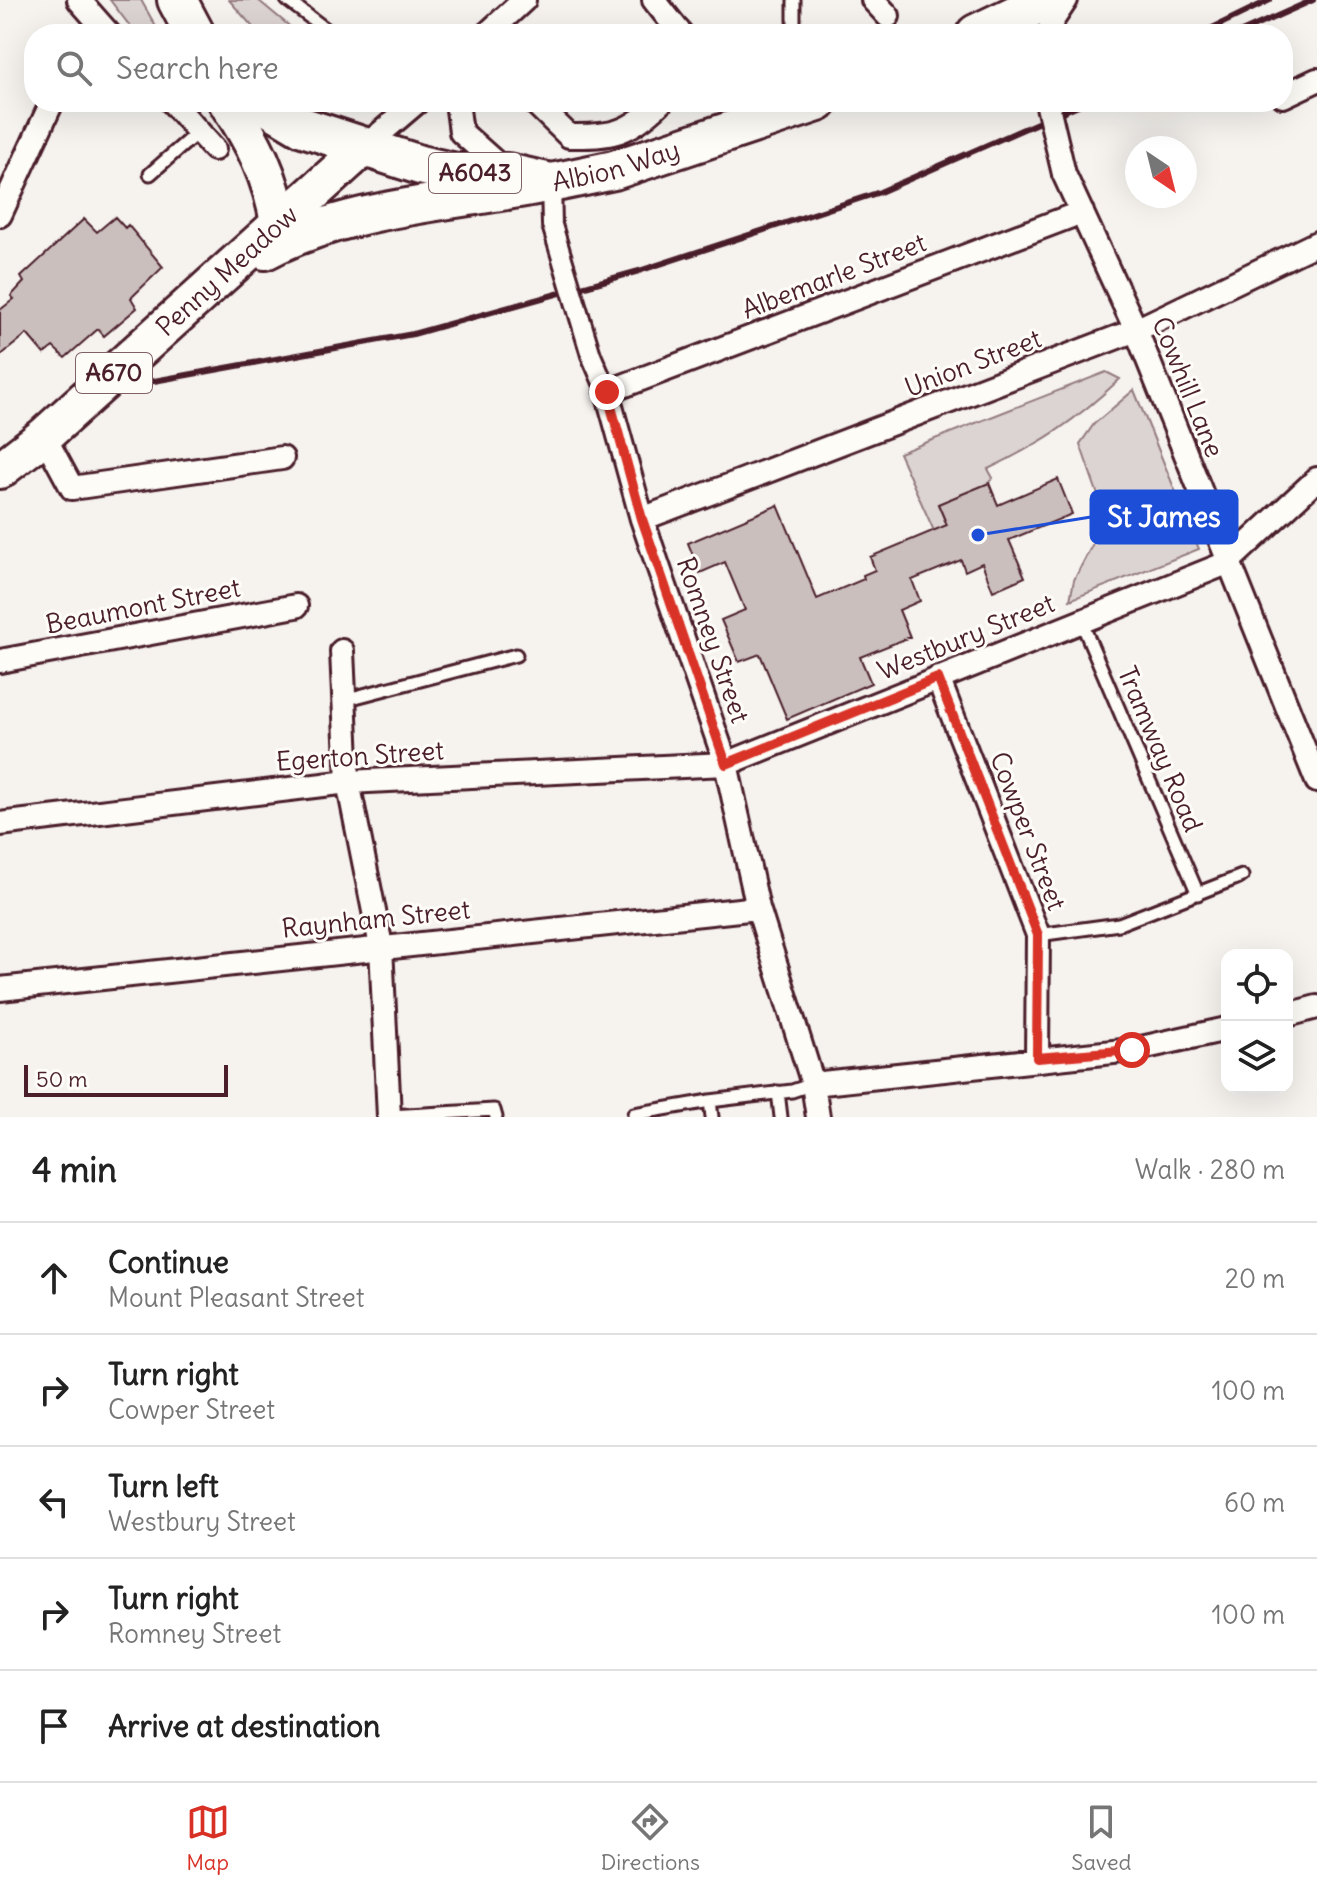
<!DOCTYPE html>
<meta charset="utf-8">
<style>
body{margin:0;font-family:Delius,sans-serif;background:#f2f2f2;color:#222}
.controls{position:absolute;right:24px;bottom:24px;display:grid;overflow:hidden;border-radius:16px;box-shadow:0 8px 32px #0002}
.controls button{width:72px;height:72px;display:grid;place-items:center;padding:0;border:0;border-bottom:2px solid #e0e0e0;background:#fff;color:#222;font:40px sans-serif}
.compass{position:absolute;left:1125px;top:136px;width:72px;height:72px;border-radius:50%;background:#fff;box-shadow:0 8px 32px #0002;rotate:145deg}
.scale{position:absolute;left:24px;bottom:20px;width:204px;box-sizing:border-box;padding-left:8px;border:4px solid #4a1f2b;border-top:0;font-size:22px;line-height:28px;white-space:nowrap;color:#4a1f2b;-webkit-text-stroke:6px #fdfcf7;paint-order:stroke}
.stop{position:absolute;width:24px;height:24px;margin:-18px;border:6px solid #d93025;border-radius:50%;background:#fff}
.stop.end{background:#d93025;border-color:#fff;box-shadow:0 2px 8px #0008}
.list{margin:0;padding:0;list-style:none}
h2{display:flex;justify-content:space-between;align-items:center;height:104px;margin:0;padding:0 32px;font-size:34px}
h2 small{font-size:26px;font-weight:400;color:#767676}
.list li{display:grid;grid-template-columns:52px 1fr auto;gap:24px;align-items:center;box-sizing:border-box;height:112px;padding:0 32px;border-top:2px solid #e0e0e0}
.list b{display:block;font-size:30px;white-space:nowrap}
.list p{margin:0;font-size:26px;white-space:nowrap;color:#767676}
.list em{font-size:26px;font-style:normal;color:#767676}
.icon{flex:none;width:44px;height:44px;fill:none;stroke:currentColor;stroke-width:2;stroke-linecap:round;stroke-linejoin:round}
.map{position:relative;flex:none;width:1317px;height:1117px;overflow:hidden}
.search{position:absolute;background:#fff;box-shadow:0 8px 32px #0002;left:24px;right:24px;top:24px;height:88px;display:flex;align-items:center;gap:20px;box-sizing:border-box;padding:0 28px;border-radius:32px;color:#767676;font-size:30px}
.sheet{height:664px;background:#fff}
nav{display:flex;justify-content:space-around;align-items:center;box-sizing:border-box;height:112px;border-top:2px solid #e0e0e0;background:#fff;font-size:22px;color:#767676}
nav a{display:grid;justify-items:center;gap:4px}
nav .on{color:#d93025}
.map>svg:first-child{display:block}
.grass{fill:#dcd4d2;stroke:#937a7e;stroke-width:2}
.building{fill:#cbbfbe;stroke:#4a1f2b;stroke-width:2}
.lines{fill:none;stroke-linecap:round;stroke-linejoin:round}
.service-casing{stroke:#4a1f2b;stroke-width:17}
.pedestrian-casing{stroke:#4a1f2b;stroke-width:24}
.minor-casing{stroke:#4a1f2b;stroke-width:28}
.primary-casing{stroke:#4a1f2b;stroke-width:42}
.trunk-casing{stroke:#4a1f2b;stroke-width:44}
.service{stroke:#fdfcf7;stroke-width:11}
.pedestrian{stroke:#fdfcf7;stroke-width:18}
.minor{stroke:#fdfcf7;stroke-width:22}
.primary{stroke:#fdfcf7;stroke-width:36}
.trunk{stroke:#fdfcf7;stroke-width:38}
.rail{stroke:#4a1f2b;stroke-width:6}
.pedestrian-bridge-casing{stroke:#4a1f2b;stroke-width:24;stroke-linecap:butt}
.minor-bridge-casing{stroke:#4a1f2b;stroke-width:28;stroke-linecap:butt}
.pedestrian-bridge{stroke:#fdfcf7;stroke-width:18}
.minor-bridge{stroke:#fdfcf7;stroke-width:22}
.route{stroke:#d93025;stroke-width:10}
.labels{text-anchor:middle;stroke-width:6;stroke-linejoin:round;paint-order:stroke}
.shield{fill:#fdfcf7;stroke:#806168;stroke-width:2}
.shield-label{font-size:24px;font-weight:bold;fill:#4a1f2b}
.street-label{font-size:26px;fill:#4a1f2b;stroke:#fdfcf7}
.leader{fill:none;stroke:#1d4ed8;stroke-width:3}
.callout-dot{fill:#1d4ed8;stroke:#fdfcf7;stroke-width:3}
.callout{fill:#1d4ed8;stroke:#1d4ed8;stroke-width:3}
.callout-label{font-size:28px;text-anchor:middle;font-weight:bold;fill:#fff}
</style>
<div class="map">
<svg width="1317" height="1117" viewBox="0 0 1317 1117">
<rect width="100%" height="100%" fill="#f6f3ef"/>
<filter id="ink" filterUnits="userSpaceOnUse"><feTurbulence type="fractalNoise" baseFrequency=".0125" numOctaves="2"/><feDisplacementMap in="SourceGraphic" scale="16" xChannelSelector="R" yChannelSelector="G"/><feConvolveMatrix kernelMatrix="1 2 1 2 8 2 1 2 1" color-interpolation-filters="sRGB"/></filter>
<g filter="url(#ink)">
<path class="grass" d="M 110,0 L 141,0 L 160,34 L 136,34 Z
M 229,0 L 258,0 L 299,34 L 259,34 Z
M 1106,372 L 1120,379 C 1075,421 1044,442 988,469 L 993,478 L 989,483 L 938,504 L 947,525 L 934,531 L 899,453 Z
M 1134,390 L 1199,549 L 1070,600 L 1074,580 L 1106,518 L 1080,444 L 1094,424 Z"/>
<path class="building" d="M 115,217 L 125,228 L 128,225 L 163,267 L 131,298 L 137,308 L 104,336 L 98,329 L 65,358 L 53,347 L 44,354 L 27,334 L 0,356 L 0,310 L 14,299 L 11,296 L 24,282 L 21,277 L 84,219 L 97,232 Z
M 1058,479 L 1072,514 L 1009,540 L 1025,577 L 993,591 L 982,563 L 965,571 L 961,560 L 912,580 L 920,601 L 899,610 L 910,637 L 860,657 L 871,683 L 787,719 L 760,654 L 739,662 L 721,620 L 745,610 L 725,562 L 700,573 L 688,543 L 778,505 L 817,599 L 864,579 L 863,575 L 875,570 L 870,557 L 947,525 L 938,504 L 989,483 L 998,505 Z"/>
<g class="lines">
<g class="service-casing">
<path id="service" d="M 287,0 L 332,34
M 787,34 L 794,25 L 794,0
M 150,174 L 199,131
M 1081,621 L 1198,894
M 344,700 L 516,655
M 1038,935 L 1119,924 L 1242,876
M 778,1092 L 781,1117
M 390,1116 L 494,1110 L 496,1117
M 634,1117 L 634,1114 L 710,1101
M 712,1117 L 710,1101 L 792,1091 L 813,1084"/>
</g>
<g class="pedestrian-casing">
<path id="pedestrian" d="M 551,183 L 552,225
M 591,355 L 607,392"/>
</g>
<g class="minor-casing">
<path id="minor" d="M 79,0 L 109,34
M 654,0 L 681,34
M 873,0 L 888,16
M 487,34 L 524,0
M 1049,34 L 1052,21 L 1066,0
M 1283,96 L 1317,80
M 172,102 L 214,149
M 457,102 L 461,132 L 506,172
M 534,102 L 569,136 C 613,137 629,133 661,102
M 363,148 L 417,102
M 1064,174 L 1136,330 L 1317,781
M 0,215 L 52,102
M 44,436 L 72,488 L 282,458
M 642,519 L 1136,330 L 1317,243
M 342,651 L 348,782 L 381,946 L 389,1117
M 0,661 L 296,606
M 938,678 L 1038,935 L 1037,1058
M 0,824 L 348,782 L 726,764 L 1227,563 L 1317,479
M 0,989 L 758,908
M 1287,1015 L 1317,1007
M 813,1084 L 1132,1050 L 1227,1029
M 818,1117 L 813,1084 L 758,908 L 726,764 L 642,519 L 607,392 L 1082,212"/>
</g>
<g class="primary-casing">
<g id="primary">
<path d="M 227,102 C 254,142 271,176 279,223"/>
<path d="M 265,251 C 352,205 456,203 551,183"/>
<path id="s1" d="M 0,470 L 44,436 L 363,148"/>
</g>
</g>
<g class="trunk-casing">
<g id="trunk">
<path d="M 177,0 L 195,34"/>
<path d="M 976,34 L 1047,0"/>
<path id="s2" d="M 261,102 L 303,127 L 420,165 L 456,173 L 507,173 L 551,183 L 614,170 L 818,102"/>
</g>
</g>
<use href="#service" class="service"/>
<use href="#pedestrian" class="pedestrian"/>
<use href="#minor" class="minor"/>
<use href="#primary" class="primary"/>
<use href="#trunk" class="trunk"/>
<path class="rail" d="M 1200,34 L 1270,0
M 1237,34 L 1313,0
M 143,383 L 413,334 L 639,271 L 880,192 L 1085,102"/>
<g class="pedestrian-bridge-casing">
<path id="pedestrian-bridge" d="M 552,225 L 591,355"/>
</g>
<g class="minor-bridge-casing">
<path id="minor-bridge" d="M 1047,102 L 1064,174"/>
</g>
<use href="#pedestrian-bridge" class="pedestrian-bridge"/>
<use href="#minor-bridge" class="minor-bridge"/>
</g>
</g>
<g class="lines" filter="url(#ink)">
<path class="route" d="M 607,392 L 642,519 L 726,764 L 938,678 L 1038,935 L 1037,1058 L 1132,1050"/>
</g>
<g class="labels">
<g class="shield">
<rect x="429" y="153" width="92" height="40" rx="6"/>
<rect x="76" y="353" width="76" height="40" rx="6"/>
</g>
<g class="shield-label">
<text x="475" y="181">A6043</text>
<text x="114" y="381">A670</text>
</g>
<g class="street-label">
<text dy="9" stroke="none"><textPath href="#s2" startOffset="372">Albion Way</textPath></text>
<text dy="9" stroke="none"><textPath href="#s1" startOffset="302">Penny Meadow</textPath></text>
<text transform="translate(834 276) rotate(-21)" y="9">Albemarle Street</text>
<text transform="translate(973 363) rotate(-21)" y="9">Union Street</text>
<text transform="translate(1188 387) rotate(68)" y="9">Cowhill Lane</text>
<text transform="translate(143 606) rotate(-11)" y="9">Beaumont Street</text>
<text transform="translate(966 637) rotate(-22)" y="9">Westbury Street</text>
<text transform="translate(713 640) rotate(71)" y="9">Romney Street</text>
<text transform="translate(1160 749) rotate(67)" y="9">Tramway Road</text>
<text transform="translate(360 756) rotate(-4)" y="9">Egerton Street</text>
<text transform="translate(1028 831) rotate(69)" y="9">Cowper Street</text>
<text transform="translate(376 919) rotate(-6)" y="9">Raynham Street</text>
</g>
</g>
<path class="leader" d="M978 535L1091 517"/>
<circle class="callout-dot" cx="978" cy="535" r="8"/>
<rect class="callout" x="1091" y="491" width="146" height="52" rx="8"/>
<g class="callout-label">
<text x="1164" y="527">St James</text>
</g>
</svg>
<div class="controls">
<button><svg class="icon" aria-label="locate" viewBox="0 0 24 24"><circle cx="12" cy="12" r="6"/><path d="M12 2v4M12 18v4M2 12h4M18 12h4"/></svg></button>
<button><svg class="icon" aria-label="layers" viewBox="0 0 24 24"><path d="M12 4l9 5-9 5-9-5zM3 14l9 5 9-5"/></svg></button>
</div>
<svg class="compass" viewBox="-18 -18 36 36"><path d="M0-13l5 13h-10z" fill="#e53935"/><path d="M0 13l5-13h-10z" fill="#767676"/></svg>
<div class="scale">50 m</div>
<div class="stop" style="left:1132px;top:1050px"></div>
<div class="stop end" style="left:607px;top:392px"></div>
<div class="search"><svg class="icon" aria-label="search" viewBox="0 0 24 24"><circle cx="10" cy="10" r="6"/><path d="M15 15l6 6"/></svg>Search here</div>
</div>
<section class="sheet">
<h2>4 min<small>Walk · 280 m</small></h2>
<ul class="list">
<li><svg class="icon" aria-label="ahead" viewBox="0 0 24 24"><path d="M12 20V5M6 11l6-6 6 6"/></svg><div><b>Continue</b><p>Mount Pleasant Street</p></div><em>20 m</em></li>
<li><svg class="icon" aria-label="right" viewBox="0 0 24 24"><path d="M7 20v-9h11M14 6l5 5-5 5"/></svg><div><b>Turn right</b><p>Cowper Street</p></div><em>100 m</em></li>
<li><svg class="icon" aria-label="left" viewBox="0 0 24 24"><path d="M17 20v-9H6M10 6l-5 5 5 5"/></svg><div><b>Turn left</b><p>Westbury Street</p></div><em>60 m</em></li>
<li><svg class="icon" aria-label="right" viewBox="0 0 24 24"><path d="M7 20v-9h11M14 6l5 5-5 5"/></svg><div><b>Turn right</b><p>Romney Street</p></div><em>100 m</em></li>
<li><svg class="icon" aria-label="arrive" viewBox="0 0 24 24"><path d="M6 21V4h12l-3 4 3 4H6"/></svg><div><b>Arrive at destination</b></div></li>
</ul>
</section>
<nav>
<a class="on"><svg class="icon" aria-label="map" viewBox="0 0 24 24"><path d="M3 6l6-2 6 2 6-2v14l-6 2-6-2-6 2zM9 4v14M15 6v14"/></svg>Map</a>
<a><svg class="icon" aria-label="directions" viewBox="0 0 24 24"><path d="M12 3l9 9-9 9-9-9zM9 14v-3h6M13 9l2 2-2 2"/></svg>Directions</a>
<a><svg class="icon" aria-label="saved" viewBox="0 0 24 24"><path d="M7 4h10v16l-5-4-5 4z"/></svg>Saved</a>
</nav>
